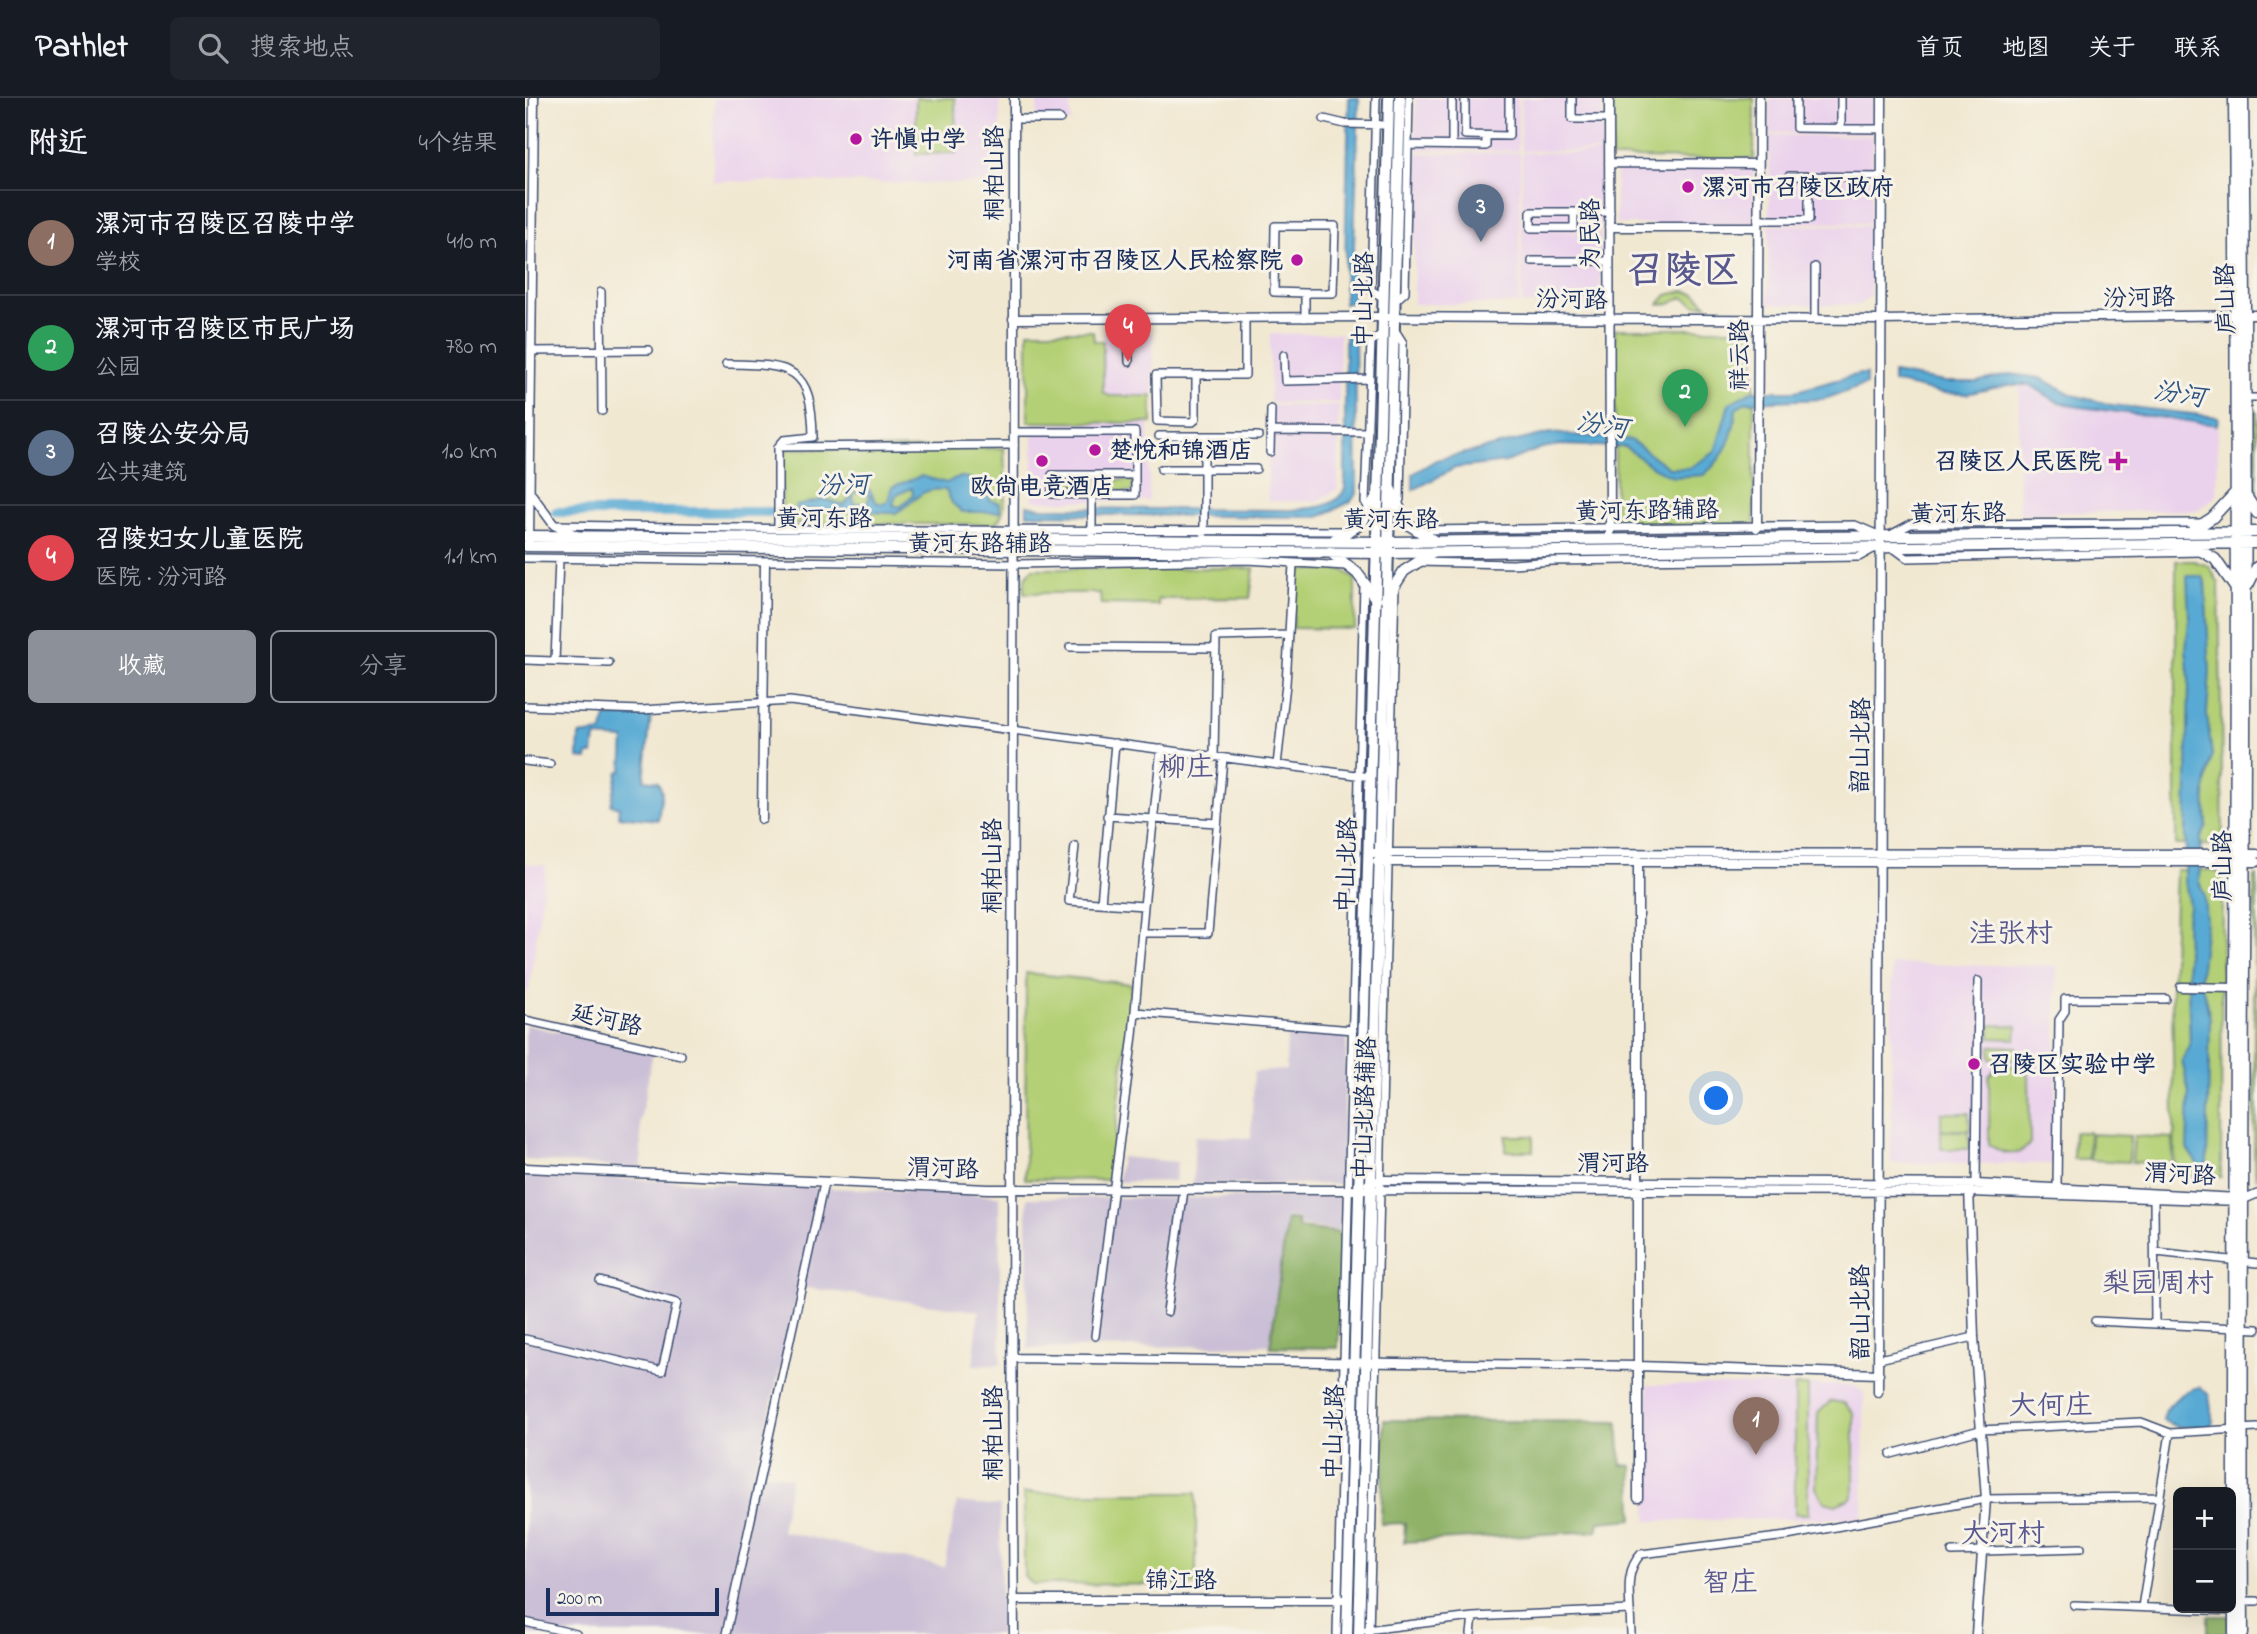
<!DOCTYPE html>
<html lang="zh">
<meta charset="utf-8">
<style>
body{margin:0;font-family:"Indie Flower","LXGW WenKai TC",sans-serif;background:#20242c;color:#f1f3f6}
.controls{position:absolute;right:21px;bottom:21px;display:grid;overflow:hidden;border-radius:10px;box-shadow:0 7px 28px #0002}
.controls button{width:63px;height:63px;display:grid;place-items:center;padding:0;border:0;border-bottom:2px solid #363941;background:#171b24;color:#f1f3f6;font:35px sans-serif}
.scale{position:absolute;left:21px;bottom:18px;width:173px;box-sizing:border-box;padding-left:7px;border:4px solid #1b2f5e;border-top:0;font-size:19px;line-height:24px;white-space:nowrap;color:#1b2f5e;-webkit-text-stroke:5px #f7f3e8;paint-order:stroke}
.you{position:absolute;left:1192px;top:1001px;width:24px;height:24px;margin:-18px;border:5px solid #fff;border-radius:50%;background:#1a73e8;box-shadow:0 0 0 10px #1a73e833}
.badge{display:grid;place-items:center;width:46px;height:46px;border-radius:50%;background:#8c9099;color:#fff;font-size:23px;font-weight:700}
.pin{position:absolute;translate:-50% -58px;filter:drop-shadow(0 2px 4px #0008)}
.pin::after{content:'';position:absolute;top:37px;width:24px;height:21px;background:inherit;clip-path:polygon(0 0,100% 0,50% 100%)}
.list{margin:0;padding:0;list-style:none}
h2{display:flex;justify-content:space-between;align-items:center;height:91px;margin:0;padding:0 28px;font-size:30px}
h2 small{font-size:23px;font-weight:400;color:#9ea1a6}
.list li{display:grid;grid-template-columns:46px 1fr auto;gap:21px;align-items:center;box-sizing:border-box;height:105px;padding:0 28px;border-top:2px solid #363941}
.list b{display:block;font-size:26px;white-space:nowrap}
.list p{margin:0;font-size:23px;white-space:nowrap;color:#9ea1a6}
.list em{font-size:23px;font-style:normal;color:#9ea1a6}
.actions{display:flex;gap:14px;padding:21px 28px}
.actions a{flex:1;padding:16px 0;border:2px solid #8c9099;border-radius:10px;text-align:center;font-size:24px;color:#8c9099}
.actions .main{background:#8c9099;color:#fff}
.icon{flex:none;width:38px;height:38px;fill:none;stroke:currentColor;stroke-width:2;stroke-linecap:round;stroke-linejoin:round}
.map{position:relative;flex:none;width:1732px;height:1536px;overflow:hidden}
header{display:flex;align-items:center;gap:42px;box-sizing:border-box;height:98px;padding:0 35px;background:#171b24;border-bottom:2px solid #363941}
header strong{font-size:33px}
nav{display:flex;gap:38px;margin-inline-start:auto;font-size:24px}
.search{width:490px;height:63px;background:#20242c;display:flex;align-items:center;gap:18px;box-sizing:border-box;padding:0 24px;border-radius:10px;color:#9ea1a6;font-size:26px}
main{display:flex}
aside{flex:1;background:#171b24}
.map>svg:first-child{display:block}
.built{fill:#ead1ec}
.industrial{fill:#cabfd6}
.green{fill:#b4d076;stroke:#68806a;stroke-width:2}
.forest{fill:#8fb267;stroke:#557062;stroke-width:2}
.water{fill:#59aad4;stroke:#3a6c99;stroke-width:2;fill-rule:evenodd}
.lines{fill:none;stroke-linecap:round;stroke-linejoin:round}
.river{stroke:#59aad4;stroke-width:10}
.minor-casing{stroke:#3b4b6f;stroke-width:10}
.tertiary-casing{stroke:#3b4b6f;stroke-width:11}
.secondary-casing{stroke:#3b4b6f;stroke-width:13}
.primary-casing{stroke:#3b4b6f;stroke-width:14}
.minor{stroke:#fff;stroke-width:7}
.tertiary{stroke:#fff;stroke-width:8}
.secondary{stroke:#fff;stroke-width:10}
.primary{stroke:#fff;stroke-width:10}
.poi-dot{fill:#b5179e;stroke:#f7f3e8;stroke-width:2.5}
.labels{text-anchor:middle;stroke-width:6;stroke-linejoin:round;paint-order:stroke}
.poi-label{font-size:24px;font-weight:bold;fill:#1b2f5e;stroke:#f7f3e8;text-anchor:start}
.street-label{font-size:24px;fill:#1b2f5e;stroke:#f7f3e8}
.water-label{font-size:26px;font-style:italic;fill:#2e5481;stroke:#f7f3e8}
.quarter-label{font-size:28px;fill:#58588e;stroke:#f7f3e8}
.town-label{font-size:38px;font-weight:bold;fill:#58588e;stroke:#f7f3e8}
</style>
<header>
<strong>Pathlet</strong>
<div class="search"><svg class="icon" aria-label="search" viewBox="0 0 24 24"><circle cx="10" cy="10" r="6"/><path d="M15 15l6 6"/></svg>搜索地点</div>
<nav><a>首页</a><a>地图</a><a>关于</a><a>联系</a></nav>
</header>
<main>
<aside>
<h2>附近<small>4个结果</small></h2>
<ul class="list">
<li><span class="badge" style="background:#8d6e63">1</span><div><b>漯河市召陵区召陵中学</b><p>学校</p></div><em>410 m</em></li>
<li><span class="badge" style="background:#2e9e5b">2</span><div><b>漯河市召陵区市民广场</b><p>公园</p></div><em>780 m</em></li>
<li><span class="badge" style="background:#5c6f8a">3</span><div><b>召陵公安分局</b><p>公共建筑</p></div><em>1.0 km</em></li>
<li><span class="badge" style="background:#e0444e">4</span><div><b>召陵妇女儿童医院</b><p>医院 · 汾河路</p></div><em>1.1 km</em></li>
</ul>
<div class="actions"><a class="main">收藏</a><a>分享</a></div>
</aside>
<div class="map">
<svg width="1732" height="1536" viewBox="0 0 1732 1536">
<rect width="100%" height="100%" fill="#f7f3e8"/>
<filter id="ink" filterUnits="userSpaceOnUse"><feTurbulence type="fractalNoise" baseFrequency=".0143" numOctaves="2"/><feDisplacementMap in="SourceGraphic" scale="14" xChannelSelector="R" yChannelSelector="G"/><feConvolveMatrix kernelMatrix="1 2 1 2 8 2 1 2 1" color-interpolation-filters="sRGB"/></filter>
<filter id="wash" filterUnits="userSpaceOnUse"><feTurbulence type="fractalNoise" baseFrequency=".00686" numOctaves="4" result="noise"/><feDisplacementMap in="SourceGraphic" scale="28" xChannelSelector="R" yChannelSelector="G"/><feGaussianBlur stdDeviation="1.57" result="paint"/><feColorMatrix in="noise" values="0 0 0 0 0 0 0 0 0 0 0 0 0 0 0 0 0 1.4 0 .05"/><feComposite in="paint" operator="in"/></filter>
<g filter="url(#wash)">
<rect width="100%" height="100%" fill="#f1e8d1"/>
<path class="built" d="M 189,0 L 475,0 L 474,86 L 188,83 Z
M 512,0 L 545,0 L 546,24 L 512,25 Z
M 891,0 L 993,0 L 993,53 L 890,52 Z
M 996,0 L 1077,0 L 1077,53 L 996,53 Z
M 1245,0 L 1348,0 L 1348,36 L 1244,35 Z
M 1245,37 L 1348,38 L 1346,125 L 1244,125 L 1244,86 L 1315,86 L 1244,85 Z
M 889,55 L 995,55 L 994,206 L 889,206 Z
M 997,55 L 1076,55 L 1076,133 L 1009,134 L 1076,135 L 1075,206 L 997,206 Z
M 1091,69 L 1228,70 L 1228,126 L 1091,126 Z
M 1244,127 L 1346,128 L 1345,198 L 1334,207 L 1243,206 Z
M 579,235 L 628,235 L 628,297 L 583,297 L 579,293 Z
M 815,235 L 814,305 L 745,305 L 745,236 Z
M 1494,288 L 1505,288 L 1531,305 L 1548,309 L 1693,328 L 1692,397 L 1674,412 L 1494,415 Z
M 743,308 L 814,308 L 813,391 L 793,403 L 743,403 Z
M 508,326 L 624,326 L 624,403 L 508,403 Z
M 0,765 L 21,768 L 4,893 L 0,893 Z
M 1367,866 L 1532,868 L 1529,1066 L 1366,1065 Z
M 1123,1287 L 1329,1287 L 1339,1295 L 1338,1420 L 1122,1423 Z"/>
<path class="industrial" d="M 0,927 L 128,954 L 115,1024 L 117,1071 L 0,1062 Z
M 762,932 L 822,936 L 816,1086 L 668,1086 L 670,1038 L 726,1040 L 729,974 L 761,972 Z
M 596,1059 L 652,1064 L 650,1083 L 593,1084 Z
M 0,1076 L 474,1098 L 476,1267 L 448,1267 L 454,1213 L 275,1189 L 230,1372 L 266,1380 L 256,1433 L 419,1469 L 432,1404 L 475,1408 L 476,1536 L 0,1536 Z
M 818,1099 L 814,1133 L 774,1127 L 775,1120 L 761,1119 L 744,1247 L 503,1251 L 502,1100 Z"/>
<path class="green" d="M 391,0 L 430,0 L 431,55 L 391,56 Z
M 1087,0 L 1229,0 L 1229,61 L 1087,60 Z
M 1159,193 L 1171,196 L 1182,207 L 1171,207 L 1157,199 L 1145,206 L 1134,206 L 1142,197 Z
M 1090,231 L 1229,231 L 1229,427 L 1090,427 Z
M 503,233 L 568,233 L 569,243 L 578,243 L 578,294 L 584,298 L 627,298 L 627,325 L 503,324 Z
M 1732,314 L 1732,406 L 1728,315 Z
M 479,350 C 479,368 486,418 469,426 L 257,426 L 257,351 Z
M 529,381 L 608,382 L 608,394 L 529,393 Z
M 1651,463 L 1669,463 L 1684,468 L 1694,486 L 1698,742 L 1687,747 L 1651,747 Z
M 729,470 L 725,500 L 633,501 L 633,507 L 576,506 L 575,495 L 499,495 L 500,480 L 507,471 Z
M 770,472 L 818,472 L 830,481 L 830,531 L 768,530 Z
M 1651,772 L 1685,772 L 1697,776 L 1696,1079 L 1650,1078 L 1647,894 Z
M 1732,778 L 1732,1081 L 1729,1069 L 1729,779 Z
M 501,875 L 607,886 L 585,1082 L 500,1081 Z
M 1465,927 L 1492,928 L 1491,941 L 1465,940 Z
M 1465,948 L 1492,949 L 1492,962 L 1465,961 Z
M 1484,967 L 1497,970 L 1504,978 L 1505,1046 C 1492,1059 1478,1058 1464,1046 L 1464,978 L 1471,970 Z
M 1416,1015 L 1444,1015 L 1445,1032 L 1416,1032 Z
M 1416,1033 L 1444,1033 L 1445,1051 L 1416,1051 Z
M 1549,1034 L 1564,1034 L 1563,1061 L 1548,1061 Z
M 1566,1036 L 1605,1038 L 1604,1064 L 1565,1062 Z
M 981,1038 L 1008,1038 L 1008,1053 L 981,1053 Z
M 1609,1038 L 1648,1040 L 1647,1066 L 1607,1064 Z
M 1270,1288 L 1283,1288 L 1283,1416 L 1270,1416 Z
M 1306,1303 L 1319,1305 L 1329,1315 L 1329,1392 L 1326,1400 L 1311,1407 L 1299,1404 L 1291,1390 L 1293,1315 Z
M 499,1395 L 671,1395 L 671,1487 L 508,1486 L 499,1478 Z"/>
<path class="forest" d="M 762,1121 L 773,1122 L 773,1130 L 817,1135 L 813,1250 L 745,1249 Z
M 859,1322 L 1093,1324 L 1096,1367 L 1107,1368 L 1108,1421 L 1074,1424 L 1072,1433 L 879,1444 L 880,1425 L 856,1426 Z
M 1683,1518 L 1704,1518 L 1704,1536 L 1683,1536 Z"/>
<path class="water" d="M 824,0 L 834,0 L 827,205 L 819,205 Z
M 820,238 L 830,238 L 832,396 L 825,404 L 794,419 L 502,416 L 502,407 L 517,410 L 767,412 C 787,409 810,411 820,391 Z
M 1368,275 L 1420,284 L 1452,284 L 1485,276 L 1516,280 L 1548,297 L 1587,307 L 1693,319 L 1692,327 L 1548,308 L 1531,303 L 1505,287 L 1483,287 L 1441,296 L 1415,295 L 1368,284 Z
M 1334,276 L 1341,276 L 1341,287 L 1299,301 L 1220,304 L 1211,311 C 1210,338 1200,359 1179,377 L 1148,379 L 1129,370 L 1100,349 L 1035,347 L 1017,350 L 981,364 L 930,370 L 888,392 L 888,376 L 911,362 L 1025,335 L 1106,342 L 1144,370 L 1164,370 L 1190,354 L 1204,306 L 1226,293 L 1271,293 Z
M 396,378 L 422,385 C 438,373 444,382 459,387 L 465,402 L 475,405 L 475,414 L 437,414 L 427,405 L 421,392 C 392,388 391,406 370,415 C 335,415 305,410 271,412 L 271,408 L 300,401 L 319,407 L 335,389 L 345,392 L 351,404 L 358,406 L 364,402 L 367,389 ZM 387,390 L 388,397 L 375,409 L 368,407 L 371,397 ZM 334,393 L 345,397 L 342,406 L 329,405 L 328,396 Z
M 1662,478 L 1677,478 L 1680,483 L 1685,574 L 1682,615 L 1687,658 L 1680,692 L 1682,728 L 1676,740 L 1674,784 L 1679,795 L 1681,824 L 1675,879 L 1685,920 L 1682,1066 L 1674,1068 L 1662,1051 L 1664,996 L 1657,962 L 1665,948 L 1661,825 L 1664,808 L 1660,783 L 1664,580 L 1661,551 L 1664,521 Z
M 126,617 L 119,682 L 133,684 L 137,693 L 133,722 L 93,718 L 94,709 L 86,707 L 93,674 L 97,673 L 99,641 L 70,639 L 68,656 L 63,656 L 62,661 L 53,660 L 54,637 L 77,634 L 81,619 Z
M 1675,1289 L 1684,1297 L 1688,1324 L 1685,1328 L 1654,1329 L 1638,1323 C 1638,1308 1660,1291 1675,1289 Z"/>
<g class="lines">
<path class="river" d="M 31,414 L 247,414"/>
</g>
</g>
<g filter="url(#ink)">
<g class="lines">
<g class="minor-casing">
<path id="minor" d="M 851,0 L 846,192 L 859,200
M 940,0 L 940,37 L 984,38 L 984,0
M 1047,0 L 1047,21 L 1084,21
M 1271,0 L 1271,30 L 1357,31
M 1316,0 L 1316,31
M 489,21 L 535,21
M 799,21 L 820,26 L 863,27
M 884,47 L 961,48 L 961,38
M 927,48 L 927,0
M 1264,78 L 1357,79
M 1049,114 L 1049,130 L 1006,130 L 1006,114 L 1085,114
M 1233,122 L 1284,122 L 1284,102
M 1007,163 L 1084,163
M 76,194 L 77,313
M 872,201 L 880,194 L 884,0
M 780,220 L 780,195 L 808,195 L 810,128 L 750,128 L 749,194 L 780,195
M 603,221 L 604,264
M 1290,222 L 1290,169
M 871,234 L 878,245 L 875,401 L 872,409
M 6,253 L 124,252
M 759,257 L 760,283 L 845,281
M 201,266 C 265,267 287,266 288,339 L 259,342 L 253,349
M 671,277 L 671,320 L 668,324 L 632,323 L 631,277 L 720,277 L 720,220
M 1716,300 L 1732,300
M 746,333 L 843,334
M 489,334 L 610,334 L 610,377
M 634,338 L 733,338
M 679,338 L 679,435
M 745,354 L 746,311
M 636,371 L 731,371
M 567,397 L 527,396 L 527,377 L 610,377 L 610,397 L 567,397 L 567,442
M 845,412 L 840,404 L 846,244 L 858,235
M 30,427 L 343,432 L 823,433
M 253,430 L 253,349 L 489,347
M 893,432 L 1330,427 L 1351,436
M 1367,436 L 1386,426 L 1680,425
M 1367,449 L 1382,460 L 1677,454
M 0,460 L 489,466 L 722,462 L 821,468
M 892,464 L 988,466 L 1027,463 L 1334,459 L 1350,450
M 545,549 L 691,550
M 0,562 L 84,565
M 30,563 L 34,461
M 0,608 L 117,612 L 265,603 L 839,678
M 689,659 L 691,539 L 763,537
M 0,663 L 25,666
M 752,667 L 761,586 L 768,467
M 582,718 L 692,725
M 550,748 L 544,803 L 619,808 L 608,937 L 570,1238
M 576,805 L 590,645
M 619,808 L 636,651
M 617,835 L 683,835 L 698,660
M 610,914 L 828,932
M 0,922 L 156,957
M 1451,1086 L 1453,883
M 1532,1089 L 1534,922 L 1540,913 L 1540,901 L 1641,901
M 1629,1102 L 1630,1225
M 1718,1102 L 1732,1096
M 1631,1154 L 1732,1165
M 642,1214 L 659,1092
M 1570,1223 L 1732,1231
M 0,1241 L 137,1273 L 152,1205 L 75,1183
M 1354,1261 L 1449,1239
M 1366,1356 L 1455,1332 L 1616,1324 L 1645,1335 L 1732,1330
M 1427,1454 L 1556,1450
M 1716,1503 L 1732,1503
M 1549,1507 L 1709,1513
M 1617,1509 L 1645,1335
M 1105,1512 C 1104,1491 1101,1472 1116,1456 L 1262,1438 L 1461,1401 L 1635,1399
M 0,1524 L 51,1536
M 841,1532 L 948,1519 L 1105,1512 L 1106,1536
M 201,1536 L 299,1085
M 812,1536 L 839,486
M 844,1536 L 870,487
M 946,1536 L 948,1519"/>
</g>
<g class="tertiary-casing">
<path id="tertiary" d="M 489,0 C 490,512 484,1024 489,1536
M 1084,0 L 1085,440
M 1084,65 L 1233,66
M 1084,129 L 1233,129
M 488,221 L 840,219 L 1356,222 L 1732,217
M 7,397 L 29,427 L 53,438
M 1232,430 L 1234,0
M 4,442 L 9,0
M 237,721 L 240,465
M 849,755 L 1732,756
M 1113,759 L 1113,1400
M 852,764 L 1732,764
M 1656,889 L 1709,890
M 0,1070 L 463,1091 L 1445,1094 L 1715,1103
M 843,1086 L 856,1082 L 1451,1086 L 1713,1100
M 1444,1089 L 1449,1239 L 1461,1401 L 1451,1536
M 487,1260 L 1113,1268 L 1354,1276
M 1353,1294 L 1357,0
M 488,1502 L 823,1502"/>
</g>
<g class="secondary-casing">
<path id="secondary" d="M 866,392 L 881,425 L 908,442
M 1721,398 L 1732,415
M 1668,432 L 1687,420 L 1711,394
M 0,438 L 864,444 L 1732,434
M 810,441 L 836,426 L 853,396
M 1666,447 L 1690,461 L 1711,491
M 0,448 L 864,455 L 1732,445
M 805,454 L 832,475 L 851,501
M 1723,487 L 1732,469
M 861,501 L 879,473 L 906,456
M 1709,1536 C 1708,1024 1714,512 1709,0
M 1718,1536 C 1715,1024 1725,512 1718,0"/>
</g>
<g class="primary-casing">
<path id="primary" d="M 822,1536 C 837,1024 851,512 864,0
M 834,1536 L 875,0"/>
</g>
<use href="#minor" class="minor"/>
<use href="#tertiary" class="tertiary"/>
<use href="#secondary" class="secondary"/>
<use href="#primary" class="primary"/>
</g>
</g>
<g class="poi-dot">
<circle cx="331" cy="41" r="7"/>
<circle cx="1163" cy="89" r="7"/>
<circle cx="772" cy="162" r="7"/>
<circle cx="570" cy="352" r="7"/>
<circle cx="517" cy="363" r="7"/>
<path d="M1589.5 352.5h7v7h7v7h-7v7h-7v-7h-7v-7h7z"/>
<circle cx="1449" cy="966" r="7"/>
</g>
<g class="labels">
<g class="poi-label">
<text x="345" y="49">许慎中学</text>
<text x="1177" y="97">漯河市召陵区政府</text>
<text x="758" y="170" text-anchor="end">河南省漯河市召陵区人民检察院</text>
<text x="584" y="360">楚悦和锦酒店</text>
<text x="1577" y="371" text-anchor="end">召陵区人民医院</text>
<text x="517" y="396" text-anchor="middle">欧尚电竞酒店</text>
<text x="1463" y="974">召陵区实验中学</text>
</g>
<g class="street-label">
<text transform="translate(469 75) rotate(-90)" y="8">桐柏山路</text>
<text transform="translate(1065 136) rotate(-90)" y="8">为民路</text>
<text transform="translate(1614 199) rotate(-1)" y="8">汾河路</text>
<text transform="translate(838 201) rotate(-89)" y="8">中山北路</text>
<text transform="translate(1047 201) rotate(1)" y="8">汾河路</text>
<text transform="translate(1700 201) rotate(-91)" y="8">庐山路</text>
<text transform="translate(1214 257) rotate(-90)" y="8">祥云路</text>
<text transform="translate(1122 412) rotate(-1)" y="8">黄河东路辅路</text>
<text transform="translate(1433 415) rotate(-1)" y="8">黄河东路</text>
<text x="299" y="428">黄河东路</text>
<text x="866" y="429">黄河东路</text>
<text x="455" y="453">黄河东路辅路</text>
<text transform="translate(1335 647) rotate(-89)" y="8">韶山北路</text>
<text transform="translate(821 767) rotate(-88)" y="8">中山北路</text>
<text transform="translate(467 768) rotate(-90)" y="8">桐柏山路</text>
<text transform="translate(1697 768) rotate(-90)" y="8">庐山路</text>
<text transform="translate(82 921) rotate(13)" y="8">延河路</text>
<text transform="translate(839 1010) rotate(-88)" y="8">中山北路辅路</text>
<text x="1088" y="1073">渭河路</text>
<text transform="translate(418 1070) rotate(2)" y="8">渭河路</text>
<text transform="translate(1655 1076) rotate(3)" y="8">渭河路</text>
<text transform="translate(1335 1214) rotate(-90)" y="8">韶山北路</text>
<text transform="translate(808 1334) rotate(-88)" y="8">中山北路</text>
<text transform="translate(468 1335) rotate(-90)" y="8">桐柏山路</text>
<text x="656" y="1490">锦江路</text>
</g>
<g class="water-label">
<text transform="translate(1655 295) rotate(9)" y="9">汾河</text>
<text transform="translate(1078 326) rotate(9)" y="9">汾河</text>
<text transform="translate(318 386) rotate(-1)" y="9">汾河</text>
</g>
<g class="quarter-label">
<text x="661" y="678">柳庄</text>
<text x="1486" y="844">洼张村</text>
<text x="1633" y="1194">梨园周村</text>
<text x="1526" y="1316">大何庄</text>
<text x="1478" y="1444">大河村</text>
<text x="1205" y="1493">智庄</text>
</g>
<g class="town-label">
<text x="1158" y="184">召陵区</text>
</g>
</g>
</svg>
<div class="controls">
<button>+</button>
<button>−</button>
</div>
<div class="scale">200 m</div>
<div class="you"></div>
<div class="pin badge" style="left:1231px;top:1357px;background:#8d6e63">1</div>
<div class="pin badge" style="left:1160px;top:329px;background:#2e9e5b">2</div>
<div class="pin badge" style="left:956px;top:144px;background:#5c6f8a">3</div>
<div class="pin badge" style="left:603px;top:264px;background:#e0444e">4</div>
</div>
</main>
